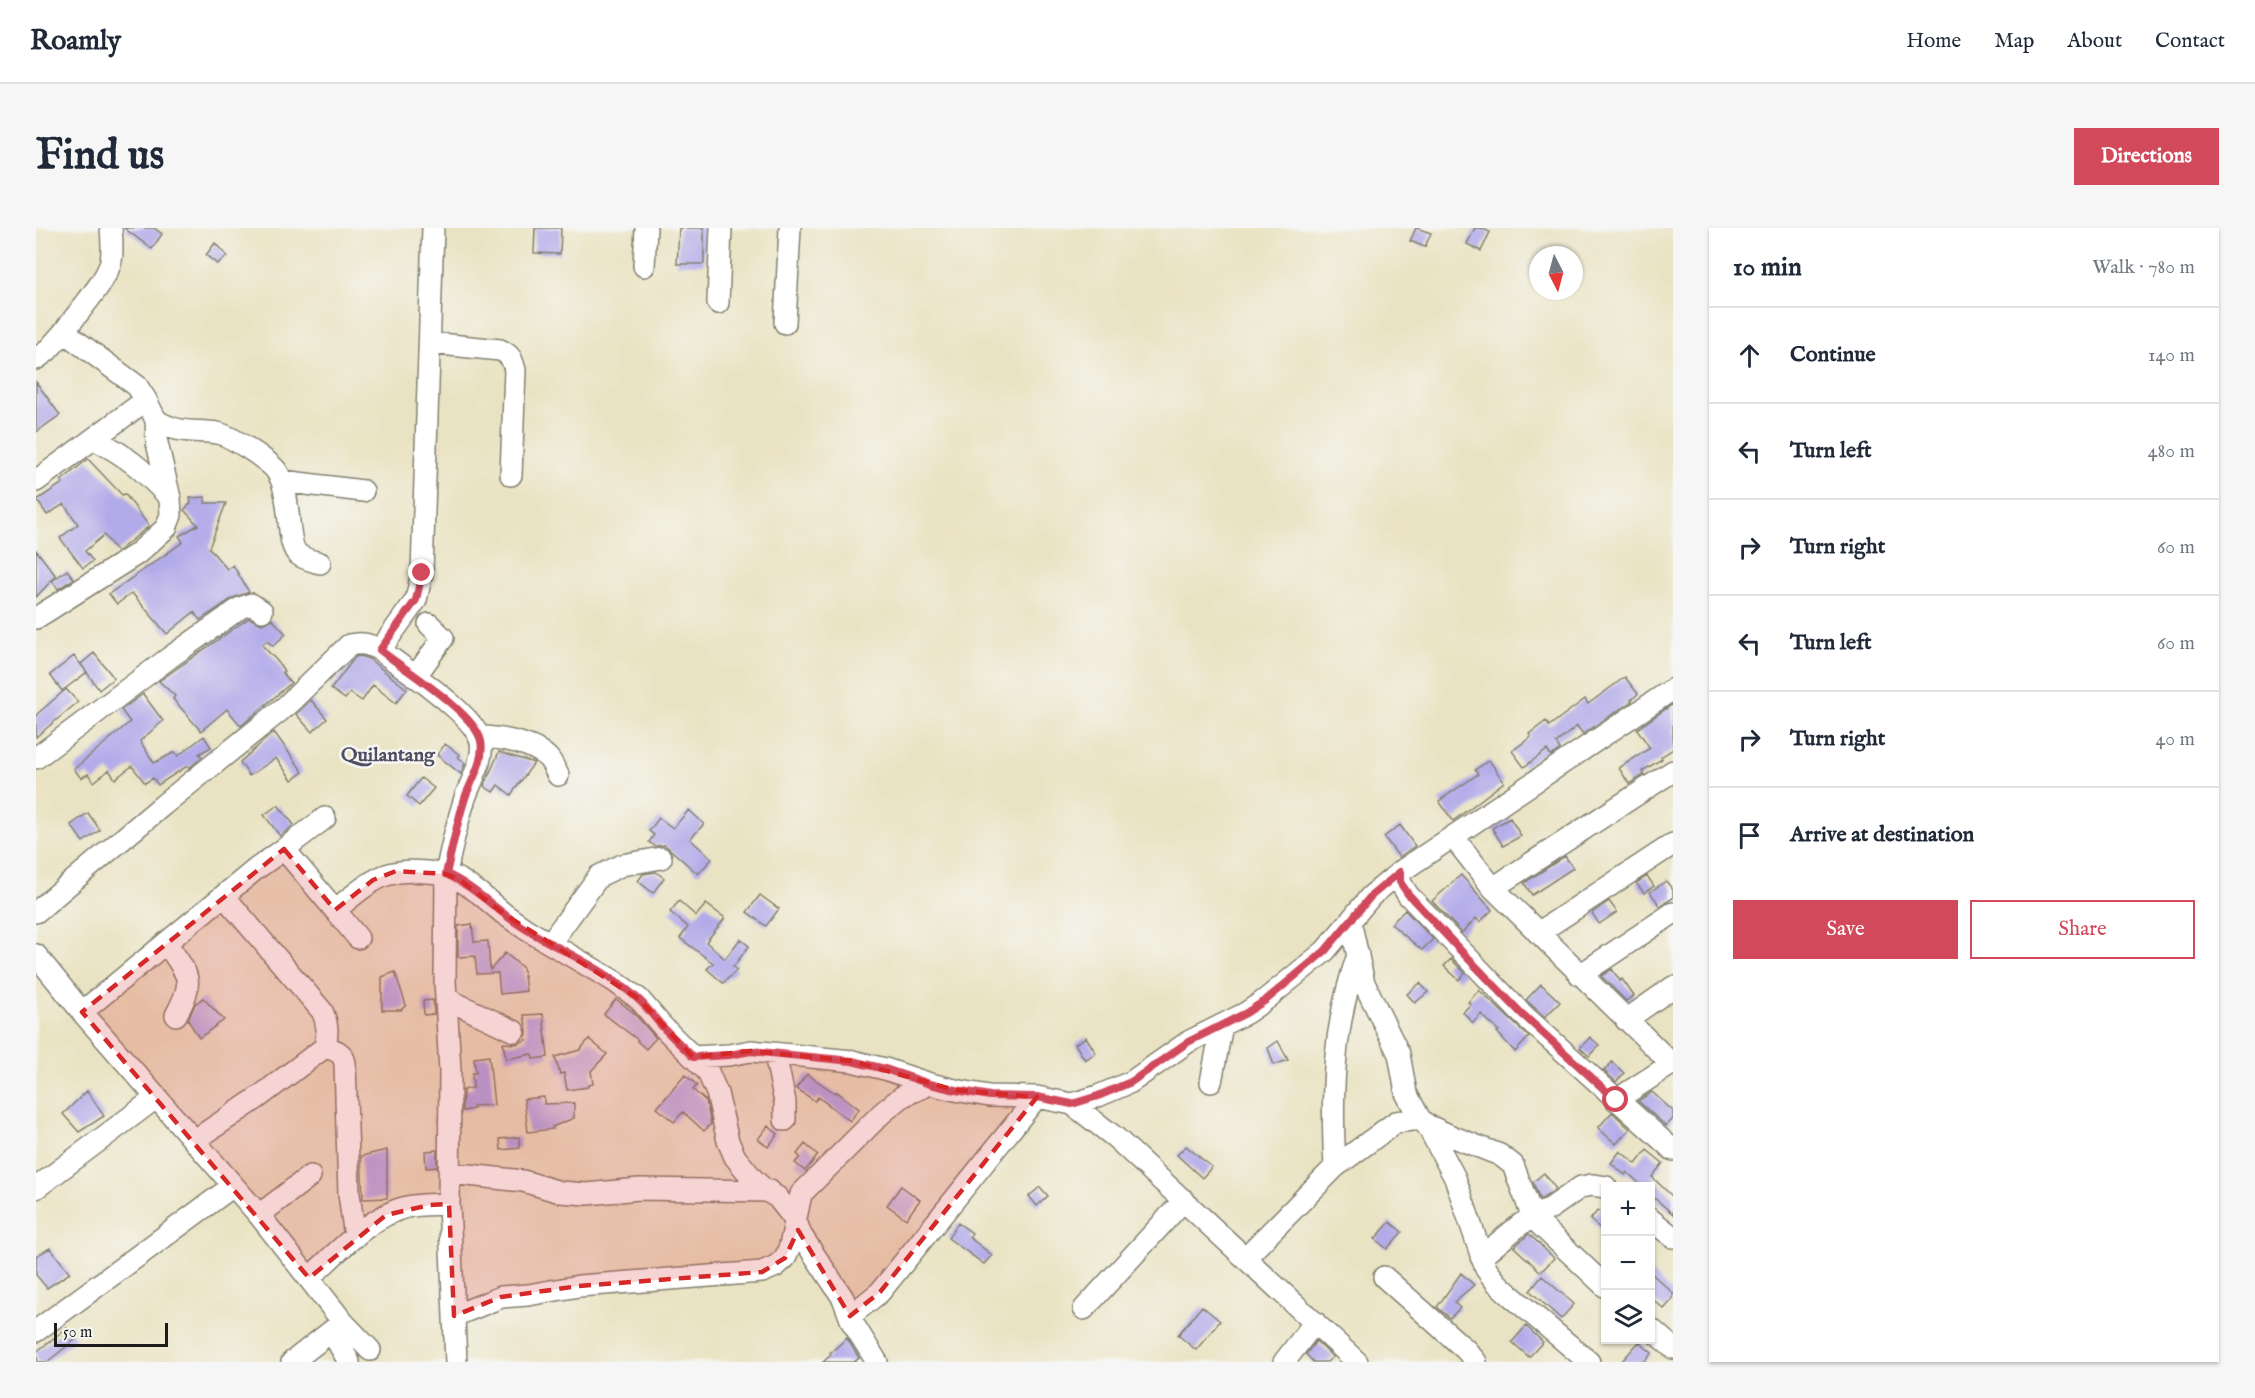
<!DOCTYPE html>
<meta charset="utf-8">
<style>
body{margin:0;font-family:"IM FELL English",serif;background:#f6f6f7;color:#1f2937}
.controls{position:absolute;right:18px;bottom:18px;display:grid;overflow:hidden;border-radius:0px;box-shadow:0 2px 4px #0004}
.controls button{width:54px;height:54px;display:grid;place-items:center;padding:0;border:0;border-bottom:2px solid #e0e1e3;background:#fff;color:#1f2937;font:30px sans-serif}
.compass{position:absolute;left:1493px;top:18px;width:54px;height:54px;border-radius:50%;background:#fff;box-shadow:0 2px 4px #0004;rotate:174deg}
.scale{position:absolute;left:18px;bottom:15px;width:114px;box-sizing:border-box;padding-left:6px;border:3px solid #1c1c1c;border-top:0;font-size:16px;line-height:21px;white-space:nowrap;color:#1c1c1c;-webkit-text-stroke:4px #f6f6f2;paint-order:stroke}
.stop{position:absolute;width:18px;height:18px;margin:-14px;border:4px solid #d1495b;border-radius:50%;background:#fff}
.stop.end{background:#d1495b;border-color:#fff;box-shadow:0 2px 6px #0008}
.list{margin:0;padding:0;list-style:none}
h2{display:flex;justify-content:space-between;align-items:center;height:78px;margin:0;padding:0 24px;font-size:26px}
h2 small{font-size:20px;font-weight:400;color:#747a83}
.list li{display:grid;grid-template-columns:39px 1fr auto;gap:18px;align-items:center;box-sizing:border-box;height:96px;padding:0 24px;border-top:2px solid #e0e1e3}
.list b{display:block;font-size:22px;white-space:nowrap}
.list em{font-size:20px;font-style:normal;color:#747a83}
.actions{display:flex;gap:12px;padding:18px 24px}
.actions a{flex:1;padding:14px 0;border:2px solid #d1495b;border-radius:0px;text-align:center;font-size:21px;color:#d1495b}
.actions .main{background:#d1495b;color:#fff}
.icon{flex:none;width:33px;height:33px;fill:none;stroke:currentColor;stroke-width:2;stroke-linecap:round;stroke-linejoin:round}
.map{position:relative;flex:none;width:1637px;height:1134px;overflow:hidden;border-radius:0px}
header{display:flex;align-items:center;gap:36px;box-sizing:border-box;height:84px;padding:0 30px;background:#fff;border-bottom:2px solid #e0e1e3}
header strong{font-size:28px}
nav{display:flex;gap:33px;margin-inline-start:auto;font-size:21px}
.intro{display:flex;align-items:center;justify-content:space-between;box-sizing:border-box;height:144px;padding:0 36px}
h1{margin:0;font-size:42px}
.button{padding:15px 27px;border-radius:0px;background:#d1495b;color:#fff;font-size:21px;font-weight:700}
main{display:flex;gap:36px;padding:0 36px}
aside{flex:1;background:#fff;border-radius:0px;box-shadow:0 2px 4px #0004}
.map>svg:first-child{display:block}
.building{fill:#b3aae9}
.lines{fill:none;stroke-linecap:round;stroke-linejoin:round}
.minor-casing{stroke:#838070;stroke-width:24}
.minor{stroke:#fff;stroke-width:21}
.route{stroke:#d1495b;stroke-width:8}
.marked{fill:#d62828;fill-opacity:0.2;stroke:#d62828;stroke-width:4.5;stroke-dasharray:12 8;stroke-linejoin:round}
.labels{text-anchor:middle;stroke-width:5;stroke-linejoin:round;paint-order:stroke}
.quarter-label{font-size:20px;font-weight:bold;fill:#514e64;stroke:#f6f6f2}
</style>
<header>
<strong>Roamly</strong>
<nav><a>Home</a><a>Map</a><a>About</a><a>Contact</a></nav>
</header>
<div class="intro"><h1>Find us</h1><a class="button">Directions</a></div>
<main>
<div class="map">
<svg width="1637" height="1134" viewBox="0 0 1637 1134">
<rect width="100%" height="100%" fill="#f6f6f2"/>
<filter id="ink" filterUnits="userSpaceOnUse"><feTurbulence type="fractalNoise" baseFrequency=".0167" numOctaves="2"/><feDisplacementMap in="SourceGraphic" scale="12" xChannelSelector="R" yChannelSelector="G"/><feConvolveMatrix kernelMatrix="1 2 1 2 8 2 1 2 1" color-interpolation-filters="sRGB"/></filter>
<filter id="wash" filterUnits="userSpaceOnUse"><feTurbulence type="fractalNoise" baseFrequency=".008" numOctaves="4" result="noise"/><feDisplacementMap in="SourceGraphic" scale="24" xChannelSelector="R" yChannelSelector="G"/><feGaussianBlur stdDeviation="1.35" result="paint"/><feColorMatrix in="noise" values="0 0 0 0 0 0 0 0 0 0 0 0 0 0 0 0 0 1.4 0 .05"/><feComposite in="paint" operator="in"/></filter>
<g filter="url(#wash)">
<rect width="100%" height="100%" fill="#eae3c3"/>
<g id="blocks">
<path class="building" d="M 88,0 L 118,0 L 126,6 L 116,21 Z
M 499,0 L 525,0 L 524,26 L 498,25 Z
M 643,0 L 668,0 L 668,36 L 641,36 Z
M 1380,0 L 1395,5 L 1389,19 L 1374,13 Z
M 1439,0 L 1445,0 L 1454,4 L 1445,23 L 1431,16 Z
M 179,15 L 191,28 L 181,36 L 170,27 Z
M 0,154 L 24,187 L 0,204 Z
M 52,231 L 86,267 L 89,266 L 113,298 L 81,324 L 68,307 L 49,323 L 57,333 L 47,340 L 24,310 L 42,296 L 28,276 L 11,287 L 1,272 L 27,255 L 25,253 Z
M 169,269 L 169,275 L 190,275 L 173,320 L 191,341 L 197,337 L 213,364 L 197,370 L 164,392 L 158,384 L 131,406 L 96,365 L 81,376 L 73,366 L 147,314 L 143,308 L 162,297 L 148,282 L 155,275 L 154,270 Z
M 0,322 L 20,348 L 0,369 Z
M 31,342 L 38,351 L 22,361 L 16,353 Z
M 213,390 L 226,396 L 236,391 L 250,406 L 237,418 L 231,413 L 226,417 L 242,434 L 248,443 L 246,444 L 255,455 L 205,498 L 191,481 L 165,503 L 137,471 L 139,468 L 123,453 Z
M 58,425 L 78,450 L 63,462 L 45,436 Z
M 38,428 L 51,444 L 26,463 L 14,447 Z
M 325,428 L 333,431 L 371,461 L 360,475 L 337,457 L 326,473 L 314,465 L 309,471 L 295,461 L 319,429 Z
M 1589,449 L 1602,466 L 1595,472 L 1596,473 L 1547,506 L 1541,498 L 1520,515 L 1524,521 L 1515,528 L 1511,522 L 1488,539 L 1476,523 L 1495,509 L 1493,506 L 1510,493 L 1513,498 L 1549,471 L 1552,476 Z
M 30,461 L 42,474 L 0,509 L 0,487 Z
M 107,466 L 127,493 L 104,513 L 118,535 L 139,524 L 142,528 L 168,508 L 175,519 L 163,526 L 166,529 L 153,540 L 151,538 L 122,557 L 117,550 L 109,555 L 96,538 L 79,551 L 73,542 L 58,554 L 52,546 L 45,550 L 38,541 L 94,494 L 85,482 Z
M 275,472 L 291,491 L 276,504 L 260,486 Z
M 1637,476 L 1637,521 L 1625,529 L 1626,531 L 1606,543 L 1608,547 L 1593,556 L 1583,540 L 1614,520 L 1601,501 Z
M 238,504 L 267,544 L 256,552 L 240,530 L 213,548 L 204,534 Z
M 409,516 L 424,527 L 422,529 L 429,535 L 425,546 L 401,527 Z
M 463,524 L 498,535 L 475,567 L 462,557 L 457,564 L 448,558 Z
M 1453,532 L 1468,554 L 1417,593 L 1403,573 L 1442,546 L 1439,542 Z
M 385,550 L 398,560 L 383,578 L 371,568 Z
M 242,577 L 258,597 L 244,608 L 228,587 Z
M 653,582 L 668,596 L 654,611 L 676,631 L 662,646 L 629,617 L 619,618 L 613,614 L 618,607 L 613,603 L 623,590 L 637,600 Z
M 52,585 L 64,602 L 47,614 L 35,597 Z
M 1474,590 L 1485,608 L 1467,618 L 1456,600 Z
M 1364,597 L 1379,618 L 1363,629 L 1348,609 Z
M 1529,628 L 1537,640 L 1496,667 L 1488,655 Z
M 620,644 L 628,650 L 617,665 L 602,653 L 607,646 Z
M 1425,647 L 1456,682 L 1444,694 L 1440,690 L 1426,705 L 1396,673 Z
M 1611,648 L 1618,658 L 1608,665 L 1600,655 Z
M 1630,653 L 1637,662 L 1637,670 L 1624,678 L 1614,664 Z
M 724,667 L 743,681 L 730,698 L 711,684 Z
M 643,673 L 660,688 L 670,676 L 689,690 L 670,714 L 689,731 L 704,711 L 713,718 L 697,739 L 701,742 L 687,755 L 671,741 L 677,735 L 644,710 L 652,699 L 634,684 Z
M 1573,673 L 1581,684 L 1563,696 L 1556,685 Z
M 1369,682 L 1397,711 L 1386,722 L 1355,696 Z
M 436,696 L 438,714 L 452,713 L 454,742 L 469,725 L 487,740 L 490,763 L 464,766 L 462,745 L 441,746 L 439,728 L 422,729 L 422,698 Z
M 1415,731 L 1429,745 L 1423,752 L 1408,738 Z
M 1576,741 L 1584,753 L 1586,751 L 1598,768 L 1590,773 L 1565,748 Z
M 359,744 L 370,777 L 365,782 L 346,782 L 346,749 Z
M 1384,755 L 1392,764 L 1379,775 L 1371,766 Z
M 1505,756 L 1524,774 L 1509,789 L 1490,772 Z
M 1443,762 L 1493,809 L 1479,824 L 1461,804 L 1463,803 L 1445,786 L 1437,795 L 1427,784 L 1435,776 L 1432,774 Z
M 167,770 L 188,792 L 163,810 L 152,792 L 159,776 Z
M 580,771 L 597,784 L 620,810 L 610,821 L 601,813 L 602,812 L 568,786 Z
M 397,772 L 398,786 L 388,787 L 387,773 Z
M 507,786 L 512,829 L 497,831 L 496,826 L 470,831 L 467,815 L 480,816 L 490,812 L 491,803 L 488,787 Z
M 1050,809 L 1060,825 L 1049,832 L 1039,816 Z
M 1554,809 L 1563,817 L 1553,828 L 1544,820 Z
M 553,811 L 571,826 L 555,843 L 557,856 L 552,857 L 552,859 L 531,862 L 528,845 L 524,846 L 519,829 L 544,822 Z
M 1242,813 L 1252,832 L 1238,837 L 1232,820 Z
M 453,828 L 458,877 L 437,878 L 438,881 L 426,883 L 427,862 L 437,860 L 436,845 L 440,845 L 438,830 Z
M 1576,834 L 1588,845 L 1580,854 L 1568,843 Z
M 771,846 L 799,865 L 801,864 L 823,881 L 814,893 L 782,869 L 779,873 L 760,860 Z
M 649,847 L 661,857 L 657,862 L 670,873 L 675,896 L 668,903 L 647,884 L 638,894 L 621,880 Z
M 51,863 L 68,888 L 43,904 L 27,886 Z
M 1616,864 L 1637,883 L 1637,891 L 1630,898 L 1602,873 Z
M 508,869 L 508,876 L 538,875 L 538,890 L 516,899 L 517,901 L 492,904 L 488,871 Z
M 1576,884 L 1594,901 L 1580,916 L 1562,900 Z
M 732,898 L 742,906 L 732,919 L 722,911 Z
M 483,909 L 484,920 L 465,922 L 464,911 Z
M 769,916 L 782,927 L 769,943 L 759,935 L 764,929 L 761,926 Z
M 1150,918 L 1176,939 L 1166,950 L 1141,927 Z
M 351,922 L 351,970 L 327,971 L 325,928 Z
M 401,922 L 401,939 L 390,940 L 389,923 Z
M 1611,922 L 1627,935 L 1616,949 L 1637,969 L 1637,986 L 1614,966 L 1614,958 L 1606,958 L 1591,944 L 1589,947 L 1575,935 L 1584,923 L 1600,936 Z
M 1508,945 L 1520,961 L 1504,972 L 1497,954 Z
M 865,958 L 884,972 L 870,991 L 851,977 Z
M 1004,959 L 1012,968 L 1001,978 L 993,968 Z
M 1562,982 L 1569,988 L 1569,1004 L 1554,992 Z
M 1354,994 L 1366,1004 L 1351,1021 L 1339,1011 Z
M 922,995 L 936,1005 L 933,1009 L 956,1027 L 948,1036 L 912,1010 Z
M 1493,1006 L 1518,1030 L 1505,1044 L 1478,1019 Z
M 14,1020 L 34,1045 L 11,1060 L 0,1047 L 0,1028 Z
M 1614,1044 L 1637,1065 L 1637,1071 L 1628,1081 L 1614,1069 Z
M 1425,1045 L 1438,1057 L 1418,1074 L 1424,1080 L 1414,1090 L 1401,1079 Z
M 1506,1048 L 1538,1076 L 1525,1091 L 1494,1063 Z
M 1166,1078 L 1184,1093 L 1160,1122 L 1142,1107 Z
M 1490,1098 L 1507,1114 L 1493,1129 L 1476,1114 Z
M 31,1100 L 40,1111 L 11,1134 L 2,1134 L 0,1124 Z
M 811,1110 L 823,1130 L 818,1134 L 787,1134 L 795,1127 L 794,1125 Z
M 1280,1113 L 1297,1129 L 1291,1134 L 1277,1134 L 1270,1126 Z
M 1603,1114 L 1616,1125 L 1608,1134 L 1585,1134 Z"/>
</g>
</g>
<g filter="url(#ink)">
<use href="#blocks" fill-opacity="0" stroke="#838070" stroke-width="1.5"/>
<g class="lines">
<g class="minor-casing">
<path id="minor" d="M 608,38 L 610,0
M 682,75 L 685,0
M 749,95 L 754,0
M 394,115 L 464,122 C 475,127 476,131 479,142 L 475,247
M 0,131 L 11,123 L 28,104
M 120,192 C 141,206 157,202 181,205 C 194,207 230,231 239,241 C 258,264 248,317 263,327 C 268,331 277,333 284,335
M 58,211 C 92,228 108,243 134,270
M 0,253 L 110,172
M 246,253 L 327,263
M 0,390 L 101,326 L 130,300 L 135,287 L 134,270 L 121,215 L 120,192 L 110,172 L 101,158 L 28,104 C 40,86 71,53 75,33 C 77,22 76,11 75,0
M 344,422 L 380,372 L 386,345 L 397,0
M 379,449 L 407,410 L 393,396
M 443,509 C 463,509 498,515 512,530 C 516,534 519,542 522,547
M 0,530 L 133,430 L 204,380 L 215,376 L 226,383
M 1418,610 L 1457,660 L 1637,837
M 248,621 L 289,590
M 1364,644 L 1364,654 L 1372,667 L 1484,784 L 1637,922
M 1457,660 L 1637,543
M 299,682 L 322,710
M 0,684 L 127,577 L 250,478 L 313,417 C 326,414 332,416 344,422 C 368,441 439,486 445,514 C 448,532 435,553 429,570 C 421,595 415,620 410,646 L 424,652 L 443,665 L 468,686 L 491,702 L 578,753 L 603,771 L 626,798 L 672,844 L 681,865 L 692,913 L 699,929 L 717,951 L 730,963 L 741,969 L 760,993 L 765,1007 L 807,1070 L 816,1094 L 841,1134
M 1314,693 L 1328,755 L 1363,826 L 1370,865 L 1384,891 L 1391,897 L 1415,908 L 1464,927 L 1477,937 L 1497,990 L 1570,1059
M 1502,705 L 1637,616
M 515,714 L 563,648 L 586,637 L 625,630
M 131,716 C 152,748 160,751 140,787
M 0,727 L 46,784 L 223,987 L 307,1094 L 334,1122
M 1544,747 L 1637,685
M 411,771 L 478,803
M 46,784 L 220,641 L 248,621 L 299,682 C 344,646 350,638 410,646 L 409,752 L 414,843 L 413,976 L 420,1134
M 1590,792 L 1637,759
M 289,819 C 299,822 307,824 309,835 L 313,966 L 319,1009
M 739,826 L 749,874 L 749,892
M 657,829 L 693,827 L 715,823 L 816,833 L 849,841 L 894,856 L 919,862 L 953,868 L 1001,869 L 1036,876 L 1080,910 L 1321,1134
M 1175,854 L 1186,797
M 1580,872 L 1637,835
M 1036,876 L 1062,868 L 1095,854 L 1152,814 L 1210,785 L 1229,772 L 1289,723 L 1335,668 L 1364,644 L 1637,461
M 1391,897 L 1419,950 L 1450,1041 L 1461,1055 L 1474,1067 L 1553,1134
M 159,912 L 223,869 L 289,819 C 292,805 292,795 286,783 L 188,668
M 1299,939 C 1295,866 1297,797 1322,727
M 414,945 L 487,953 L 524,964 L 551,966 L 603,961 L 734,963
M 0,960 L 121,869
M 223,987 L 274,948
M 1614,991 L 1637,1009
M 1210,1029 L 1299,939 L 1360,894 L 1384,891
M 1445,1029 L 1485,996 L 1515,980 L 1545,959 L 1556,957 L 1570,959
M 1348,1049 L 1430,1122 L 1440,1134
M 273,1050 C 300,1026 335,987 371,979 C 384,976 399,977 413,976
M 1048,1081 L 1148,972
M 418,1088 L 465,1069 L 492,1067 L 543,1058 L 726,1044 L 740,1038 L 749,1030 L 754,1018 L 765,966 L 846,885 L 867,868 L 894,856
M 814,1088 L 844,1064 L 1001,869
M 1614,1100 L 1637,1120
M 0,1103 L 197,958
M 296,1104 L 313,1134
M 256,1134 L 307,1094
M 1248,1134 L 1279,1094"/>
</g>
<use href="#minor" class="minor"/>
</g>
</g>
<g class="lines" filter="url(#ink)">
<path class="route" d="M 386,345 L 380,372 L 344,422 C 369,442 439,485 445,513 C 449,532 435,553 429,570 C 421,595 416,620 410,646 C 437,658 457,679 482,696 C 521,722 568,739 603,772 C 611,779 617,788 624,796 C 635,808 646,818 657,829 L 693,827 L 715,823 L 816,833 L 849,841 L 894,856 L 920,862 L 954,868 L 1001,869 L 1036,876 L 1062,868 L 1095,854 L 1152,814 L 1210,785 L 1230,772 L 1289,723 L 1335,668 L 1364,644 L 1364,654 L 1372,666 L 1424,722 L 1484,784 L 1580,872"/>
</g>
<path class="marked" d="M 248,621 L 299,682 L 337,652 L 360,643 L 410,646 L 424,652 L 468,686 L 603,771 L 657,829 L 715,823 L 816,833 L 919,862 L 1001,869 L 844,1064 L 814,1088 L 762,1002 L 749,1030 L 726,1044 L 543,1058 L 465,1069 L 418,1088 L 413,976 L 394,977 L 350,987 L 273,1050 L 46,784 Z"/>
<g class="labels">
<g class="quarter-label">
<text x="352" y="533">Quilantang</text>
</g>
</g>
</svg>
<div class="controls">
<button>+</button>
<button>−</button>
<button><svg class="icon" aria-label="layers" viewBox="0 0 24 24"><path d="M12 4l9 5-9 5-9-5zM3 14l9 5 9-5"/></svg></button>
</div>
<svg class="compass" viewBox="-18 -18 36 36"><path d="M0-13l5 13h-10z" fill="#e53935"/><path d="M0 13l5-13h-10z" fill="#747a83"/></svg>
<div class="scale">50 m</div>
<div class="stop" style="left:1580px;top:872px"></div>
<div class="stop end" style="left:386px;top:345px"></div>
</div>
<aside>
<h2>10 min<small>Walk · 780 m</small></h2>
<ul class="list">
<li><svg class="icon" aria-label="ahead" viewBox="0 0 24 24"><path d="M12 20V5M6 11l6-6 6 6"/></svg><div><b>Continue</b></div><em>140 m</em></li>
<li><svg class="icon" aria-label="left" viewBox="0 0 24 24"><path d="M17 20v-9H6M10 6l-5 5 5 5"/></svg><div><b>Turn left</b></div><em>480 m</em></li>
<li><svg class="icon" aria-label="right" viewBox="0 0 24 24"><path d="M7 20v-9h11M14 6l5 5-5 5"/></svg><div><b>Turn right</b></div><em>60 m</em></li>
<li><svg class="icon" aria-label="left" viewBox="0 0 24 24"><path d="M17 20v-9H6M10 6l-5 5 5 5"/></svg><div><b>Turn left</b></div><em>60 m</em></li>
<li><svg class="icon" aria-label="right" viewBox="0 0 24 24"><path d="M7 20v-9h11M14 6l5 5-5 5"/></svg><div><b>Turn right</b></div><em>40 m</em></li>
<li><svg class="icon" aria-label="arrive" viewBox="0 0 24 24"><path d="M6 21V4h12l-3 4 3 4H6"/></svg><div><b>Arrive at destination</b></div></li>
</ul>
<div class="actions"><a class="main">Save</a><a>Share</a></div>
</aside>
</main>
